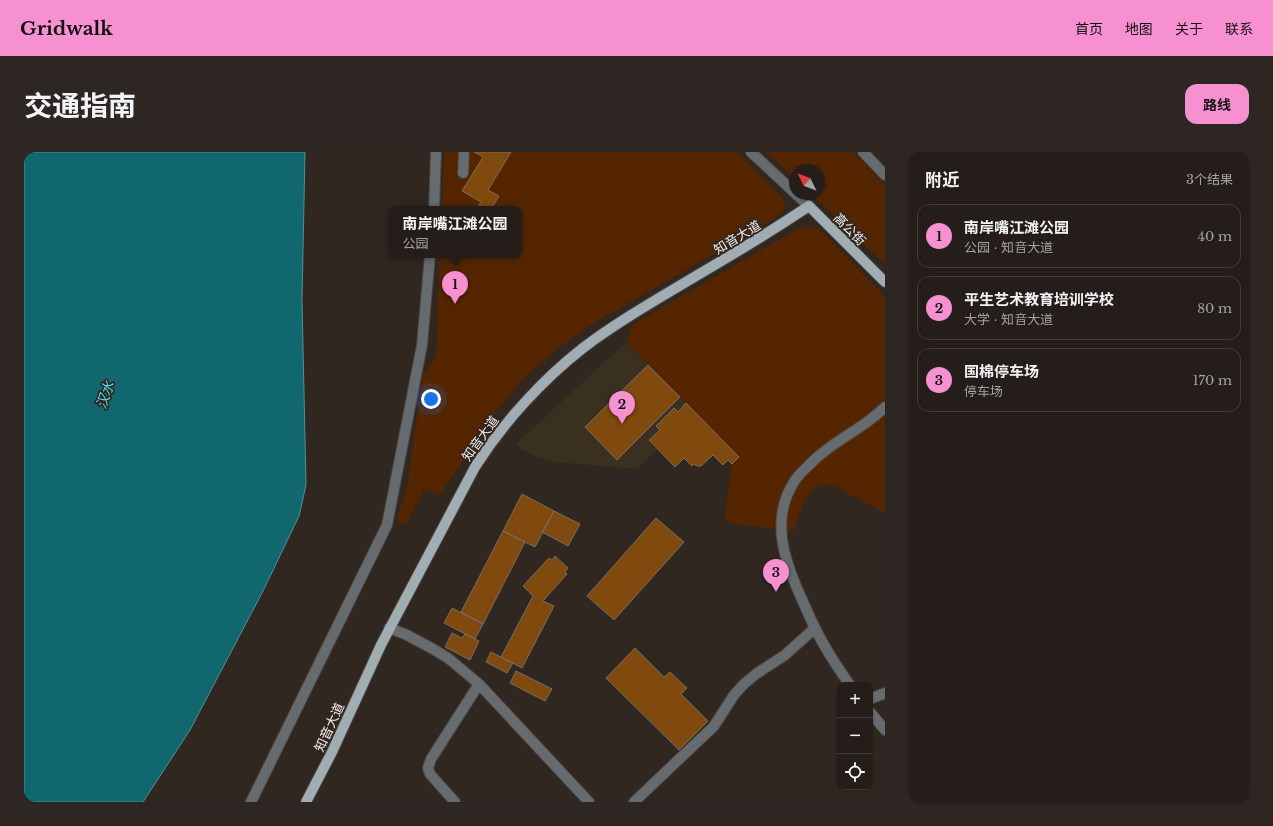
<!DOCTYPE html>
<html lang="zh">
<meta charset="utf-8">
<style>
body{margin:0;font-family:"Libre Baskerville","Noto Sans SC",serif;background:#2d2622;color:#f1f3f6}
.controls{position:absolute;right:12px;bottom:12px;display:grid;overflow:hidden;border-radius:8px;box-shadow:0 1px 3px #0004}
.controls button{width:36px;height:36px;display:grid;place-items:center;padding:0;border:0;border-bottom:1px solid #423b38;background:#251d19;color:#f1f3f6;font:20px sans-serif}
.compass{position:absolute;left:765px;top:12px;width:36px;height:36px;border-radius:50%;background:#251d19;box-shadow:0 1px 3px #0004;rotate:313deg}
.you{position:absolute;left:407px;top:247px;width:14px;height:14px;margin:-10px;border:3px solid #fff;border-radius:50%;background:#1a73e8;box-shadow:0 0 0 6px #1a73e833}
.badge{display:grid;place-items:center;width:26px;height:26px;border-radius:50%;background:#f690d0;color:#111;font-size:13px;font-weight:700}
.pin{position:absolute;translate:-50% -33px;filter:drop-shadow(0 1px 2px #0008)}
.pin::after{content:'';position:absolute;top:21px;width:14px;height:12px;background:inherit;clip-path:polygon(0 0,100% 0,50% 100%)}
.popup{position:absolute;left:364px;top:54px;width:134px;height:52px;box-sizing:border-box;display:grid;place-content:center;border-radius:8px;background:#251d19;filter:drop-shadow(0 1px 3px #0005);font-size:13px;white-space:nowrap;color:#a3a2a2}
.popup b{font-size:15px;color:#f1f3f6}
.popup::after{content:'';position:absolute;left:50%;top:100%;margin-left:-8px;border:8px solid transparent;border-top-color:#251d19}
.list{margin:0;padding:0;list-style:none}
h2{display:flex;justify-content:space-between;align-items:center;height:52px;margin:0;padding:0 16px;font-size:17px}
h2 small{font-size:13px;font-weight:400;color:#a3a2a2}
.list li{display:grid;grid-template-columns:26px 1fr auto;gap:12px;align-items:center;box-sizing:border-box;height:64px;margin:0 8px 8px;padding:0 8px;border:1px solid #423b38;border-radius:12px}
.list b{display:block;font-size:15px;white-space:nowrap}
.list p{margin:0;font-size:13px;white-space:nowrap;color:#a3a2a2}
.list em{font-size:13px;font-style:normal;color:#a3a2a2}
.icon{flex:none;width:22px;height:22px;fill:none;stroke:currentColor;stroke-width:2;stroke-linecap:round;stroke-linejoin:round}
.map{position:relative;flex:none;width:861px;height:650px;overflow:hidden;border-radius:12px}
header{display:flex;align-items:center;gap:24px;box-sizing:border-box;height:56px;padding:0 20px;background:#f690d0;color:#111}
header strong{font-size:19px}
nav{display:flex;gap:22px;margin-inline-start:auto;font-size:14px}
.intro{display:flex;align-items:center;justify-content:space-between;box-sizing:border-box;height:96px;padding:0 24px}
h1{margin:0;font-size:28px}
.button{padding:10px 18px;border-radius:12px;background:#f690d0;color:#111;font-size:14px;font-weight:700}
main{display:flex;gap:24px;padding:0 24px}
aside{flex:1;background:#251d19;border-radius:12px;box-shadow:0 1px 3px #0004}
.map>svg:first-child{display:block}
.education{fill:#393020}
.green{fill:#552500}
.water{fill:#11676e;stroke:#558f93}
.building{fill:#80490e;stroke:#776d64}
.lines{fill:none;stroke-linecap:round;stroke-linejoin:round}
.minor-casing{stroke:#4c433d;stroke-width:12}
.major-casing{stroke:#4c433d;stroke-width:12}
.minor{stroke:#656b6e;stroke-width:10}
.major{stroke:#a0adb2;stroke-width:10}
.labels{text-anchor:middle;stroke-width:3.5;stroke-linejoin:round;paint-order:stroke}
.street-label{font-size:13px;fill:#f4ede9;stroke:#312721}
.water-label{font-size:14px;font-style:italic;fill:#4ee3f0;stroke:#312721}
</style>
<header>
<strong>Gridwalk</strong>
<nav><a>首页</a><a>地图</a><a>关于</a><a>联系</a></nav>
</header>
<div class="intro"><h1>交通指南</h1><a class="button">路线</a></div>
<main>
<div class="map">
<svg width="861" height="650" viewBox="0 0 861 650">
<rect width="100%" height="100%" fill="#312721"/>
<path class="education" d="M 602,190 L 715,305 L 708,312 L 704,308 L 699,313 L 689,303 L 677,314 L 673,314 L 670,312 L 668,314 L 660,306 L 651,315 L 633,297 L 613,317 L 532,310 L 516,306 L 497,297 L 492,292 Z"/>
<path class="green" d="M 420,0 L 713,0 L 758,45 L 761,52 L 760,57 L 755,63 L 730,79 L 575,168 L 545,188 L 516,211 L 496,231 L 474,257 L 415,344 L 401,336 L 382,373 L 372,369 L 383,336 L 399,224 L 412,204 L 416,103 L 495,103 L 495,57 L 418,57 Z
M 742,0 L 829,0 L 861,34 L 861,112 L 787,42 L 795,42 L 795,18 L 771,18 L 771,27 Z
M 784,75 L 793,77 L 801,83 L 861,145 L 861,361 L 810,334 C 804,332 798,331 792,335 C 782,342 774,367 769,379 L 706,371 L 700,366 L 702,357 L 708,312 L 715,305 L 602,190 L 609,172 L 774,77 Z"/>
<path class="water" d="M 0,0 L 281,0 L 278,148 L 282,333 L 275,364 L 239,439 L 166,578 L 119,650 L 0,650 Z"/>
<path class="building" d="M 450,0 L 487,0 L 464,38 L 475,44 L 467,57 L 453,56 L 457,50 L 438,39 L 459,5 Z
M 624,213 L 656,245 L 593,308 L 561,275 Z
M 662,251 L 715,305 L 708,312 L 704,308 L 699,313 L 689,303 L 677,314 L 673,314 L 670,312 L 668,314 L 660,306 L 651,315 L 625,288 L 636,278 L 632,274 L 650,256 L 654,260 Z
M 498,342 L 530,359 L 511,395 L 479,379 Z
M 530,359 L 556,372 L 544,394 L 518,380 Z
M 632,366 L 660,390 L 590,468 L 563,444 Z
M 479,379 L 501,390 L 459,472 L 437,460 Z
M 531,404 L 544,416 L 541,420 L 543,422 L 519,449 L 530,454 L 498,516 L 477,505 L 509,444 L 499,434 L 525,406 L 528,408 Z
M 428,456 L 459,472 L 451,487 L 420,471 Z
M 428,481 L 438,486 L 441,482 L 455,489 L 446,508 L 421,495 Z
M 611,496 L 640,525 L 646,520 L 663,536 L 657,542 L 684,569 L 655,598 L 582,526 Z
M 467,500 L 489,511 L 483,521 L 462,510 Z
M 492,519 L 528,537 L 521,549 L 486,531 Z"/>
<g class="lines">
<g class="minor-casing">
<path id="minor" d="M 727,0 L 771,41
M 839,0 L 861,23
M 439,21 L 440,0
M 772,42 L 785,54
M 410,57 L 412,0
M 365,476 L 383,483 L 409,497 L 424,506 L 455,532 L 565,650
M 826,533 C 819,523 812,513 806,503 C 796,487 788,471 781,454 C 763,416 744,370 770,330 C 773,324 779,319 784,314 C 806,290 838,278 861,255
M 846,547 L 861,541
M 846,560 L 861,578
M 227,650 L 363,373 L 398,193 L 406,103
M 431,650 L 406,622 L 404,616 L 407,607 L 455,532
M 610,650 L 690,574 L 710,543 L 720,532 L 732,522 L 761,503 L 791,476"/>
</g>
<g class="major-casing">
<path id="major" d="M 282,650 L 308,600 L 357,493 L 451,315 C 479,271 518,228 559,196 C 596,168 637,145 677,121 C 713,100 749,78 785,54 L 861,130"/>
</g>
<use href="#minor" class="minor"/>
<use href="#major" class="major"/>
</g>
<g class="labels">
<g class="street-label">
<text transform="translate(826 77) rotate(45)" y="5">高公街</text>
<text transform="translate(713 85) rotate(-31)" y="5">知音大道</text>
<text transform="translate(456 286) rotate(-54)" y="5">知音大道</text>
<text transform="translate(305 575) rotate(-65)" y="5">知音大道</text>
</g>
<g class="water-label">
<text transform="translate(81 243) rotate(-71)" y="5">汉水</text>
</g>
</g>
</svg>
<div class="controls">
<button>+</button>
<button>−</button>
<button><svg class="icon" aria-label="locate" viewBox="0 0 24 24"><circle cx="12" cy="12" r="6"/><path d="M12 2v4M12 18v4M2 12h4M18 12h4"/></svg></button>
</div>
<svg class="compass" viewBox="-18 -18 36 36"><path d="M0-13l5 13h-10z" fill="#e53935"/><path d="M0 13l5-13h-10z" fill="#a3a2a2"/></svg>
<div class="you"></div>
<div class="pin badge" style="left:431px;top:152px">1</div>
<div class="popup"><b>南岸嘴江滩公园</b>公园</div>
<div class="pin badge" style="left:598px;top:272px">2</div>
<div class="pin badge" style="left:752px;top:440px">3</div>
</div>
<aside>
<h2>附近<small>3个结果</small></h2>
<ul class="list">
<li><span class="badge">1</span><div><b>南岸嘴江滩公园</b><p>公园 · 知音大道</p></div><em>40 m</em></li>
<li><span class="badge">2</span><div><b>平生艺术教育培训学校</b><p>大学 · 知音大道</p></div><em>80 m</em></li>
<li><span class="badge">3</span><div><b>国棉停车场</b><p>停车场</p></div><em>170 m</em></li>
</ul>
</aside>
</main>
